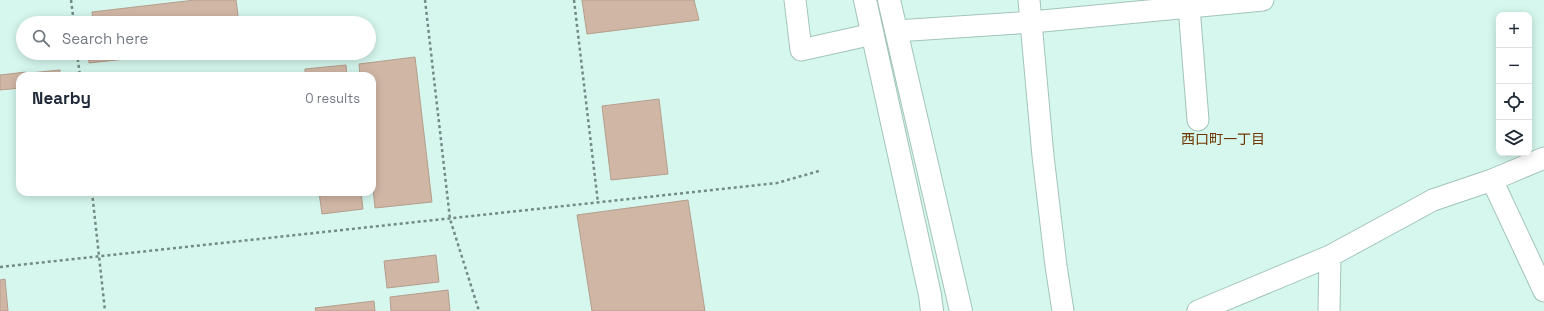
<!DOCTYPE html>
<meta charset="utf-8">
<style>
body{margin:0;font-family:"Space Grotesk","Noto Sans JP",sans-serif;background:#f2f2f3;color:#1f2937}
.controls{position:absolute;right:12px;top:12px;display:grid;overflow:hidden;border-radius:8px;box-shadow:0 2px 10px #0003}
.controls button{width:36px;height:36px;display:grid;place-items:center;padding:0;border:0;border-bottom:1px solid #e0e1e3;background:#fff;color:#1f2937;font:20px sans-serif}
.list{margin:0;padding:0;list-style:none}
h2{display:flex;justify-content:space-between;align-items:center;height:52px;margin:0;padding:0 16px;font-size:17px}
h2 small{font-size:13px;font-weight:400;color:#747a83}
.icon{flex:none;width:22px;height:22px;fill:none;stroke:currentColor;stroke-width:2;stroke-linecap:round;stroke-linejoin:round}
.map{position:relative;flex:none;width:1544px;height:311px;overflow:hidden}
.search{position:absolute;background:#fff;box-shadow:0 2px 10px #0003;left:16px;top:16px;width:360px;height:44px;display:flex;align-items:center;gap:10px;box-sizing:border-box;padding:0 14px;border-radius:22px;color:#747a83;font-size:15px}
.panel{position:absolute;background:#fff;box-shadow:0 2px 10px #0003;left:16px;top:72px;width:360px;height:124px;border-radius:12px}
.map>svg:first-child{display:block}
.building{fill:#d0b6a5;stroke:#b69d8d}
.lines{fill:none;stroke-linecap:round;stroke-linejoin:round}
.minor-casing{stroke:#a3c4ba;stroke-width:23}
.tertiary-casing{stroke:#a3c4ba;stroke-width:24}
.path{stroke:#748b85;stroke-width:2.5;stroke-dasharray:3 3;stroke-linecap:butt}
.minor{stroke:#fff;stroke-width:21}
.tertiary{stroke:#fff;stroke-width:22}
.labels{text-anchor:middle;stroke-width:3.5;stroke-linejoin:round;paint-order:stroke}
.neighbourhood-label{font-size:14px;fill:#6f3500;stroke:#d5f7ed}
</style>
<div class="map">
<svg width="1544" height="311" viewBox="0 0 1544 311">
<rect width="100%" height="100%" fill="#d5f7ed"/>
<path class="building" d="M 195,0 L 236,0 L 239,23 L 93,23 L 92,12 Z
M 582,0 L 694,0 L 699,20 L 587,34 Z
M 88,53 L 180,53 L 89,63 Z
M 415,57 L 432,202 L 375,208 L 372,178 L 372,76 L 360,76 L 359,64 Z
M 346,65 L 347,76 L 305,76 L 305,69 Z
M 60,70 L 60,76 L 30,76 L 30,73 Z
M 26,72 L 27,76 L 20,76 L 20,88 L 0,90 L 0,75 Z
M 659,99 L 668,174 L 611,180 L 602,106 Z
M 319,192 L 361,192 L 363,209 L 322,214 Z
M 688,200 L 705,311 L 592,311 L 577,215 Z
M 436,255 L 439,282 L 387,288 L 384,261 Z
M 5,279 L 8,311 L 0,311 L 0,280 Z
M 448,290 L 450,311 L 391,311 L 390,297 Z
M 374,301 L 375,311 L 316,311 L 315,308 Z"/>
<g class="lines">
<g class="minor-casing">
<path id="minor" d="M 795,0 L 801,50 L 873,34
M 1029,0 L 1043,156 L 1056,266 L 1063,311
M 1189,7 L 1198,120
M 896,31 L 1032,22 L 1263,0
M 1492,180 L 1544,291
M 1198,311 L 1330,256 L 1433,200 L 1492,180 L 1544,158
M 1329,311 L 1330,256"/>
</g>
<g class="tertiary-casing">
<path id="tertiary" d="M 865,0 L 930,295 L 932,311
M 889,0 L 961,311"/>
</g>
<path class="path" d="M 71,0 L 74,23
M 425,0 L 450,219 L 479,311
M 574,0 L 598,203
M 77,53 L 80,76
M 92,192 L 105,311
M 0,267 L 777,183 L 819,171"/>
<use href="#minor" class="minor"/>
<use href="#tertiary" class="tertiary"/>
</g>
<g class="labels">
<g class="neighbourhood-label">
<text x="1223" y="144">西口町一丁目</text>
</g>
</g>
</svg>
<div class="controls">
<button>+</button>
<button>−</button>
<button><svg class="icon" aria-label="locate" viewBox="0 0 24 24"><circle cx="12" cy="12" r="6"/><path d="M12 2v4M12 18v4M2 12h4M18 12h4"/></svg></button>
<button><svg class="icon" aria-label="layers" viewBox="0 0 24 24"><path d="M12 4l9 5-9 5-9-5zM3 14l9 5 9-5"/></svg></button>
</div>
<div class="search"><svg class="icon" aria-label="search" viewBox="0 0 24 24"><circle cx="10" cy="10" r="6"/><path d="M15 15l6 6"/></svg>Search here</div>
<section class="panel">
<h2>Nearby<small>0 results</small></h2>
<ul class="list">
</ul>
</section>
</div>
